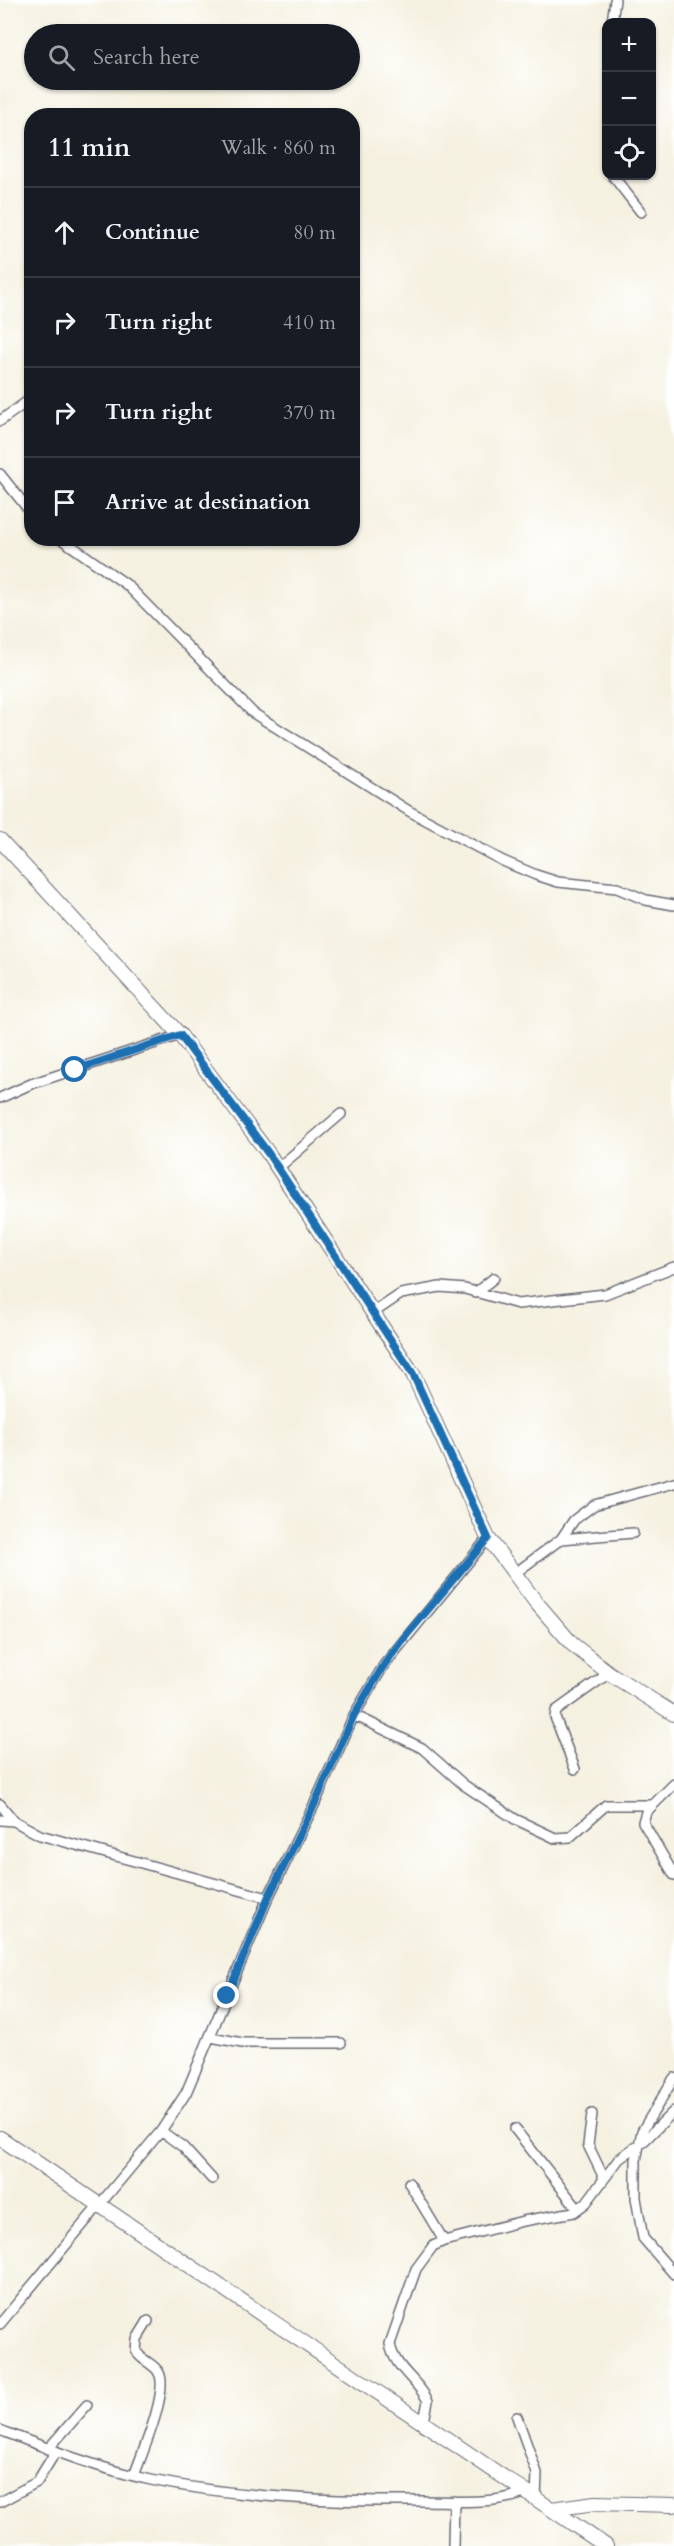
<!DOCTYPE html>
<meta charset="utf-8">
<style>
body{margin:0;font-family:Cardo,serif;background:#242831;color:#f1f3f6}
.controls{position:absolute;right:18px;top:18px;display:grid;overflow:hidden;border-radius:12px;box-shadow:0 2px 4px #0004}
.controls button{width:54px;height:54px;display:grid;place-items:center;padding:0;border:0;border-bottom:2px solid #363941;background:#171b24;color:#f1f3f6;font:30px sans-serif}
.stop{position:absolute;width:18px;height:18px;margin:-14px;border:4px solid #1f6fb2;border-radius:50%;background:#fff}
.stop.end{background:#1f6fb2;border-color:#fff;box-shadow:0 2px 6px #0008}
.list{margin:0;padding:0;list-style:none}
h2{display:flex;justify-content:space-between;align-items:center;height:78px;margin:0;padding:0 24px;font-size:26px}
h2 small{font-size:20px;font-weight:400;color:#9ea1a6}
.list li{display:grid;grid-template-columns:39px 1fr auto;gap:18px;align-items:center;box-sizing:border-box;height:90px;padding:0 24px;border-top:2px solid #363941}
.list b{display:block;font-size:22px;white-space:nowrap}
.list em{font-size:20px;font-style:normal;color:#9ea1a6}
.icon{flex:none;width:33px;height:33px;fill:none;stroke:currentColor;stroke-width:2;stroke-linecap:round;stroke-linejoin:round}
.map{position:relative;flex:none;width:674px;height:2546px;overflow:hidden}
.search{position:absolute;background:#171b24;box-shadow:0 2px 4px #0004;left:24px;top:24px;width:336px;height:66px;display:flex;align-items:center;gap:15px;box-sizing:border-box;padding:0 21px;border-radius:33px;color:#9ea1a6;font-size:22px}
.panel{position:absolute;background:#171b24;box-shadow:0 2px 4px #0004;left:24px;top:108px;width:336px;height:438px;border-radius:24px}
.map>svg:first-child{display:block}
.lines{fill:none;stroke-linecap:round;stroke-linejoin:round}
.street-casing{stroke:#6c6a75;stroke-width:12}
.secondary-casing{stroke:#6c6a75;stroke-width:16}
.street{stroke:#fff;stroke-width:9}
.secondary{stroke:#fff;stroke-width:14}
.route{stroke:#1f6fb2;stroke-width:8}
</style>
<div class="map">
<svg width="674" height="2546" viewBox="0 0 674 2546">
<rect width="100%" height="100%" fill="#fff"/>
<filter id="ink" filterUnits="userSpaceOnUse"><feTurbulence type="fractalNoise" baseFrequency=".0167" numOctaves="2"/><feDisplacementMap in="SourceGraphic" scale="12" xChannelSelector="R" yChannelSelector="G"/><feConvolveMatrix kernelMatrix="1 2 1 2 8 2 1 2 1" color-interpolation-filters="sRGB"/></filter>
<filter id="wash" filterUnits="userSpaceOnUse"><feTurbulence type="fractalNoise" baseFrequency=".008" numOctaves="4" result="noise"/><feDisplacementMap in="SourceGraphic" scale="24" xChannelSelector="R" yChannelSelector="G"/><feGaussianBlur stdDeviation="1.35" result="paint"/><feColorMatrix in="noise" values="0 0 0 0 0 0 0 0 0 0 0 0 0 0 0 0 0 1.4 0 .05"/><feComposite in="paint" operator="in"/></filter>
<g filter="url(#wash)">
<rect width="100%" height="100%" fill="#f5f1e1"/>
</g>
<g filter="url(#ink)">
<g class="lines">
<g class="street-casing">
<path id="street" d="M 612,22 L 615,0
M 613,176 L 641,212
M 0,421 L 32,398
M 0,474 L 32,514
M 60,538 L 127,585 L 253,713 L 409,811 L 503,861 L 536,875 L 558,882 L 617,888 L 646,900 L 674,905
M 0,1098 L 31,1084 L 180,1035
M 278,1168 L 341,1114
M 475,1293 L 494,1278
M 373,1313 L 401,1294 L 440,1287 L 465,1289 L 518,1304 L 605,1294 L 674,1267
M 561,1539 L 633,1533
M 514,1574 L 561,1539 L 574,1520 L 594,1505 L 674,1483
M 354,1715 L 422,1748 L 464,1785 L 515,1819 L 555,1838 L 570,1837 L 606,1805 L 652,1805
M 575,1769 L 555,1717 L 556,1711 L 609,1673
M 674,1784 L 646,1812 L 643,1822 L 674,1875
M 0,1804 L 14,1821
M 0,1820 L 14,1821 L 40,1835 L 268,1898
M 211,2037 L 242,2043 L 341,2043
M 674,2078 L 642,2131 L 636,2160 L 636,2198 L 643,2238 L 674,2274
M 592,2114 L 588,2145 L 604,2178
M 515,2129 L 578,2209
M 161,2131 L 183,2147 L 212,2179
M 409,2183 L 444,2241
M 0,2324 L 161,2131 L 186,2093 L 268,1898 L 315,1803 L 354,1715 L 384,1665 L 488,1538
M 517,2417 L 537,2473 L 536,2499
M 423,2426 L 428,2401 C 418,2380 394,2368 390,2344 L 416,2269 L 433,2246 L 444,2241 L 523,2221 L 574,2212 L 586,2203 L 619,2159 L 645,2140 L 674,2111
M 0,2430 C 49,2449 99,2469 151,2480 C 240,2498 331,2502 422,2501 C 455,2501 496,2505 526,2492
M 48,2449 L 87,2405
M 134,2476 C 141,2456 169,2391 159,2373 C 154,2363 141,2361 136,2351 L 137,2339 L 148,2321
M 0,2502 L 37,2482 L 56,2451
M 453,2546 L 454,2501"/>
</g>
<g class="secondary-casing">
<path id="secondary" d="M 0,840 L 180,1035 L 268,1153 L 413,1374 L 488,1538 L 535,1601 L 572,1644 L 609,1673 L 674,1714
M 0,2138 L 606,2546
M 551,2509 L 595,2503 L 674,2505"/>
</g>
<use href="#street" class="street"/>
<use href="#secondary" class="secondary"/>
</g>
</g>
<g class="lines" filter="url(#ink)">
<path class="route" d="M 75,1070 L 180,1035 L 268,1153 L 413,1374 L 488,1538 L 404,1638 L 384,1665 L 354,1715 L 315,1803 L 268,1898 L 227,1996"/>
</g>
</svg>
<div class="controls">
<button>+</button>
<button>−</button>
<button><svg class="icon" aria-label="locate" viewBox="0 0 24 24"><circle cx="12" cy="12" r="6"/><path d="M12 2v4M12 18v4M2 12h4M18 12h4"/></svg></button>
</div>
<div class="stop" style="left:75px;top:1070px"></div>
<div class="stop end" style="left:227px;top:1996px"></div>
<div class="search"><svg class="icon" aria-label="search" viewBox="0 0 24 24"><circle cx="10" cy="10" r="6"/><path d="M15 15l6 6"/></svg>Search here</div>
<section class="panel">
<h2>11 min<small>Walk · 860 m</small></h2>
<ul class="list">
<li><svg class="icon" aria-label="ahead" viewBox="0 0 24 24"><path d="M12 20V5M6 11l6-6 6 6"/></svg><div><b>Continue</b></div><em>80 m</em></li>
<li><svg class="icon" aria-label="right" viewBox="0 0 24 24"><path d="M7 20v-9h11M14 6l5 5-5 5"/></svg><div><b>Turn right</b></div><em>410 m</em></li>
<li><svg class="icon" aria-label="right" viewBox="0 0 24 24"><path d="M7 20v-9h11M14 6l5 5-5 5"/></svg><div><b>Turn right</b></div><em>370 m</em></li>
<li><svg class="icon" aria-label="arrive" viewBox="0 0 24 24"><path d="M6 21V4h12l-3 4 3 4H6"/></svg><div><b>Arrive at destination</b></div></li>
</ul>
</section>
</div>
